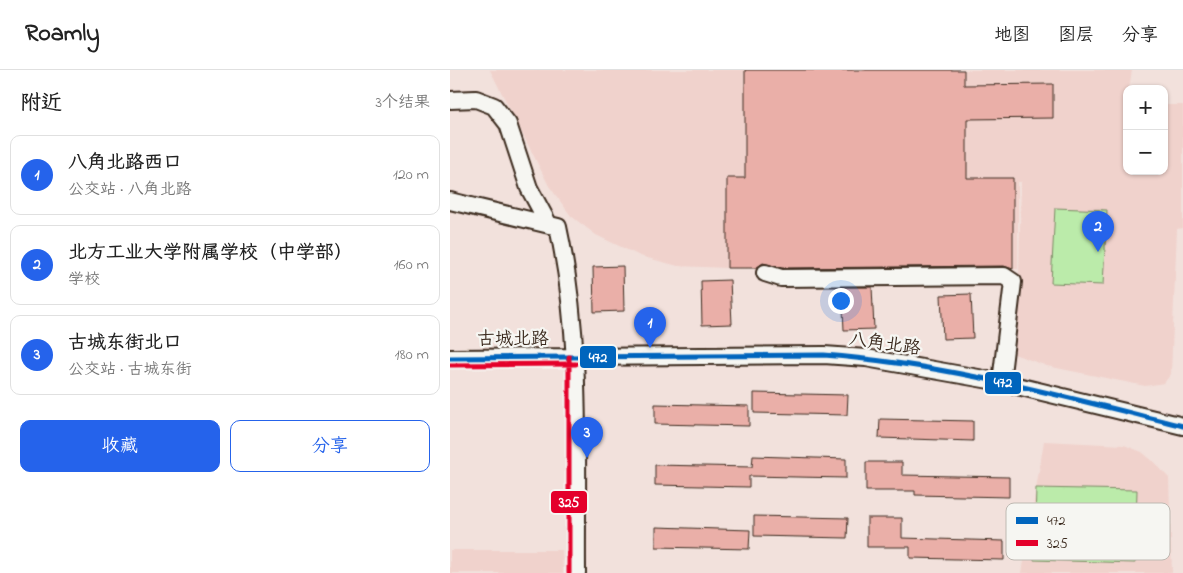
<!DOCTYPE html>
<html lang="zh">
<meta charset="utf-8">
<style>
body{margin:0;font-family:"Indie Flower","LXGW WenKai TC",sans-serif;background:#f6f6f6;color:#222}
.controls{position:absolute;right:15px;top:15px;display:grid;overflow:hidden;border-radius:10px;box-shadow:0 1px 4px #0004}
.controls button{width:45px;height:45px;display:grid;place-items:center;padding:0;border:0;border-bottom:1px solid #e0e0e0;background:#fff;color:#222;font:25px sans-serif}
.you{position:absolute;left:390px;top:230px;width:18px;height:18px;margin:-12px;border:4px solid #fff;border-radius:50%;background:#1a73e8;box-shadow:0 0 0 8px #1a73e833}
.badge{display:grid;place-items:center;width:32px;height:32px;border-radius:50%;background:#2563eb;color:#fff;font-size:16px;font-weight:700}
.pin{position:absolute;translate:-50% -41px;filter:drop-shadow(0 1px 2px #0008)}
.pin::after{content:'';position:absolute;top:26px;width:18px;height:15px;background:inherit;clip-path:polygon(0 0,100% 0,50% 100%)}
.list{margin:0;padding:0;list-style:none}
h2{display:flex;justify-content:space-between;align-items:center;height:65px;margin:0;padding:0 20px;font-size:21px}
h2 small{font-size:16px;font-weight:400;color:#767676}
.list li{display:grid;grid-template-columns:32px 1fr auto;gap:15px;align-items:center;box-sizing:border-box;height:80px;margin:0 10px 10px;padding:0 10px;border:1px solid #e0e0e0;border-radius:10px}
.list b{display:block;font-size:19px;white-space:nowrap}
.list p{margin:0;font-size:16px;white-space:nowrap;color:#767676}
.list em{font-size:16px;font-style:normal;color:#767676}
.actions{display:flex;gap:10px;padding:15px 20px}
.actions a{flex:1;padding:11px 0;border:1px solid #2563eb;border-radius:10px;text-align:center;font-size:18px;color:#2563eb}
.actions .main{background:#2563eb;color:#fff}
.map{position:relative;flex:none;width:733px;height:503px;overflow:hidden}
header{display:flex;align-items:center;gap:30px;box-sizing:border-box;height:70px;padding:0 25px;background:#fff;border-bottom:1px solid #e0e0e0}
header strong{font-size:24px}
nav{display:flex;gap:28px;margin-inline-start:auto;font-size:18px}
main{display:flex}
aside{flex:1;background:#fff}
.map>svg:first-child{display:block}
.built{fill:#f0d2cc}
.green{fill:#bbebaa;stroke:#7b8a64}
.building{fill:#eaafa8;stroke:#3b2a1e}
.lines{fill:none;stroke-linecap:round;stroke-linejoin:round}
.minor-casing{stroke:#3b2a1e;stroke-width:20}
.minor{stroke:#f6f6f2;stroke-width:16}
.bus-1-casing{stroke:#f6f6f2;stroke-width:9}
.bus-2-casing{stroke:#f6f6f2;stroke-width:9}
.bus-1{stroke:#0065bd;stroke-width:5}
.bus-2{stroke:#e4002b;stroke-width:5}
.labels{text-anchor:middle;stroke-width:4.5;stroke-linejoin:round;paint-order:stroke}
.street-label{font-size:18px;fill:#3b2a1e;stroke:#f6f6f2}
.key{fill:#f6f6f2;stroke:#beb9b2;stroke-width:1}
.key-label{font-size:14px;fill:#3b2a1e}
.line-badge{stroke:#f6f6f2;stroke-width:2}
.badge-label{font-size:14px;text-anchor:middle;font-weight:bold;fill:#fff}
</style>
<header>
<strong>Roamly</strong>
<nav><a>地图</a><a>图层</a><a>分享</a></nav>
</header>
<main>
<aside>
<h2>附近<small>3个结果</small></h2>
<ul class="list">
<li><span class="badge">1</span><div><b>八角北路西口</b><p>公交站 · 八角北路</p></div><em>120 m</em></li>
<li><span class="badge">2</span><div><b>北方工业大学附属学校（中学部）</b><p>学校</p></div><em>160 m</em></li>
<li><span class="badge">3</span><div><b>古城东街北口</b><p>公交站 · 古城东街</p></div><em>180 m</em></li>
</ul>
<div class="actions"><a class="main">收藏</a><a>分享</a></div>
</aside>
<div class="map">
<svg width="733" height="503" viewBox="0 0 733 503">
<rect width="100%" height="100%" fill="#f2e1dc"/>
<filter id="ink" filterUnits="userSpaceOnUse"><feTurbulence type="fractalNoise" baseFrequency=".02" numOctaves="2"/><feDisplacementMap in="SourceGraphic" scale="10" xChannelSelector="R" yChannelSelector="G"/><feConvolveMatrix kernelMatrix="1 2 1 2 8 2 1 2 1" color-interpolation-filters="sRGB"/></filter>
<g filter="url(#ink)">
<path class="built" d="M 40,0 L 682,0 L 679,19 L 677,19 L 677,101 L 714,101 L 714,35 L 733,35 L 733,158 L 727,159 L 721,304 L 714,313 L 695,316 L 597,296 L 564,284 L 569,205 L 571,112 L 568,112 L 568,199 L 277,198 L 228,196 L 190,186 L 146,165 L 121,146 L 99,116 Z
M 594,371 L 674,375 L 692,382 L 705,393 L 719,408 L 722,503 L 572,503 Z
M 0,480 L 112,480 L 113,503 L 0,503 Z"/>
<path class="green" d="M 605,138 L 657,140 L 653,215 L 601,213 Z
M 586,418 L 687,420 L 685,493 L 584,490 Z"/>
<path class="building" d="M 295,0 L 514,0 L 514,15 L 603,14 L 603,48 L 517,49 L 517,108 L 563,108 L 563,199 L 554,196 L 332,198 L 313,193 L 306,198 L 277,198 L 277,108 L 295,108 Z
M 173,196 L 174,241 L 144,242 L 143,197 Z
M 280,210 L 282,254 L 252,255 L 251,211 Z
M 392,217 L 422,217 L 424,259 L 394,260 Z
M 521,224 L 523,268 L 493,269 L 491,225 Z
M 304,323 L 398,325 L 397,345 L 304,343 Z
M 205,334 L 299,336 L 299,356 L 205,354 Z
M 430,349 L 523,351 L 523,371 L 429,368 Z
M 303,386 L 396,389 L 396,408 L 299,406 L 299,417 L 205,415 L 205,395 L 302,397 Z
M 416,392 L 452,392 L 452,405 L 559,407 L 559,427 L 465,425 L 465,421 L 416,421 Z
M 304,446 L 398,448 L 397,468 L 304,466 Z
M 417,448 L 452,448 L 452,468 L 554,471 L 554,490 L 460,488 L 460,477 L 417,477 Z
M 206,457 L 300,460 L 299,479 L 206,477 Z"/>
<g class="lines">
<g class="minor-casing">
<path id="minor" d="M 0,30 L 26,29 L 44,36 L 58,54 L 79,118 L 99,155
M 0,131 L 108,157 C 133,270 126,388 127,503
M 315,203 L 331,208 L 554,206 L 563,212 L 551,312
M 0,288 L 374,285 L 416,288 L 551,312 L 733,356"/>
</g>
<use href="#minor" class="minor"/>
<g class="bus-1-casing">
<path id="bus-1" d="M 0,288 L 374,285 C 496,294 615,327 733,356"/>
</g>
<g class="bus-2-casing">
<path id="bus-2" d="M 119,287 L 119,503
M 0,295 L 126,294"/>
</g>
<use href="#bus-1" class="bus-1"/>
<use href="#bus-2" class="bus-2"/>
</g>
</g>
<g class="labels">
<g class="street-label">
<text x="63" y="274">古城北路</text>
<text transform="translate(435 273) rotate(8)" y="6">八角北路</text>
</g>
</g>
<rect x="556" y="433" width="164" height="57" rx="8" class="key"/>
<rect x="566" y="447" width="22" height="7" fill="#0065bd"/>
<rect x="566" y="470" width="22" height="6" fill="#e4002b"/>
<g class="key-label">
<text x="597" y="455">472</text>
<text x="597" y="478">325</text>
</g>
<g class="line-badge">
<rect x="129" y="275" width="38" height="24" rx="5" fill="#0065bd"/>
<rect x="534" y="301" width="38" height="24" rx="5" fill="#0065bd"/>
<rect x="100" y="420" width="38" height="24" rx="5" fill="#e4002b"/>
</g>
<g class="badge-label">
<text x="148" y="292">472</text>
<text x="553" y="317">472</text>
<text x="119" y="437">325</text>
</g>
</svg>
<div class="controls">
<button>+</button>
<button>−</button>
</div>
<div class="you"></div>
<div class="pin badge" style="left:200px;top:278px">1</div>
<div class="pin badge" style="left:648px;top:182px">2</div>
<div class="pin badge" style="left:137px;top:388px">3</div>
</div>
</main>
